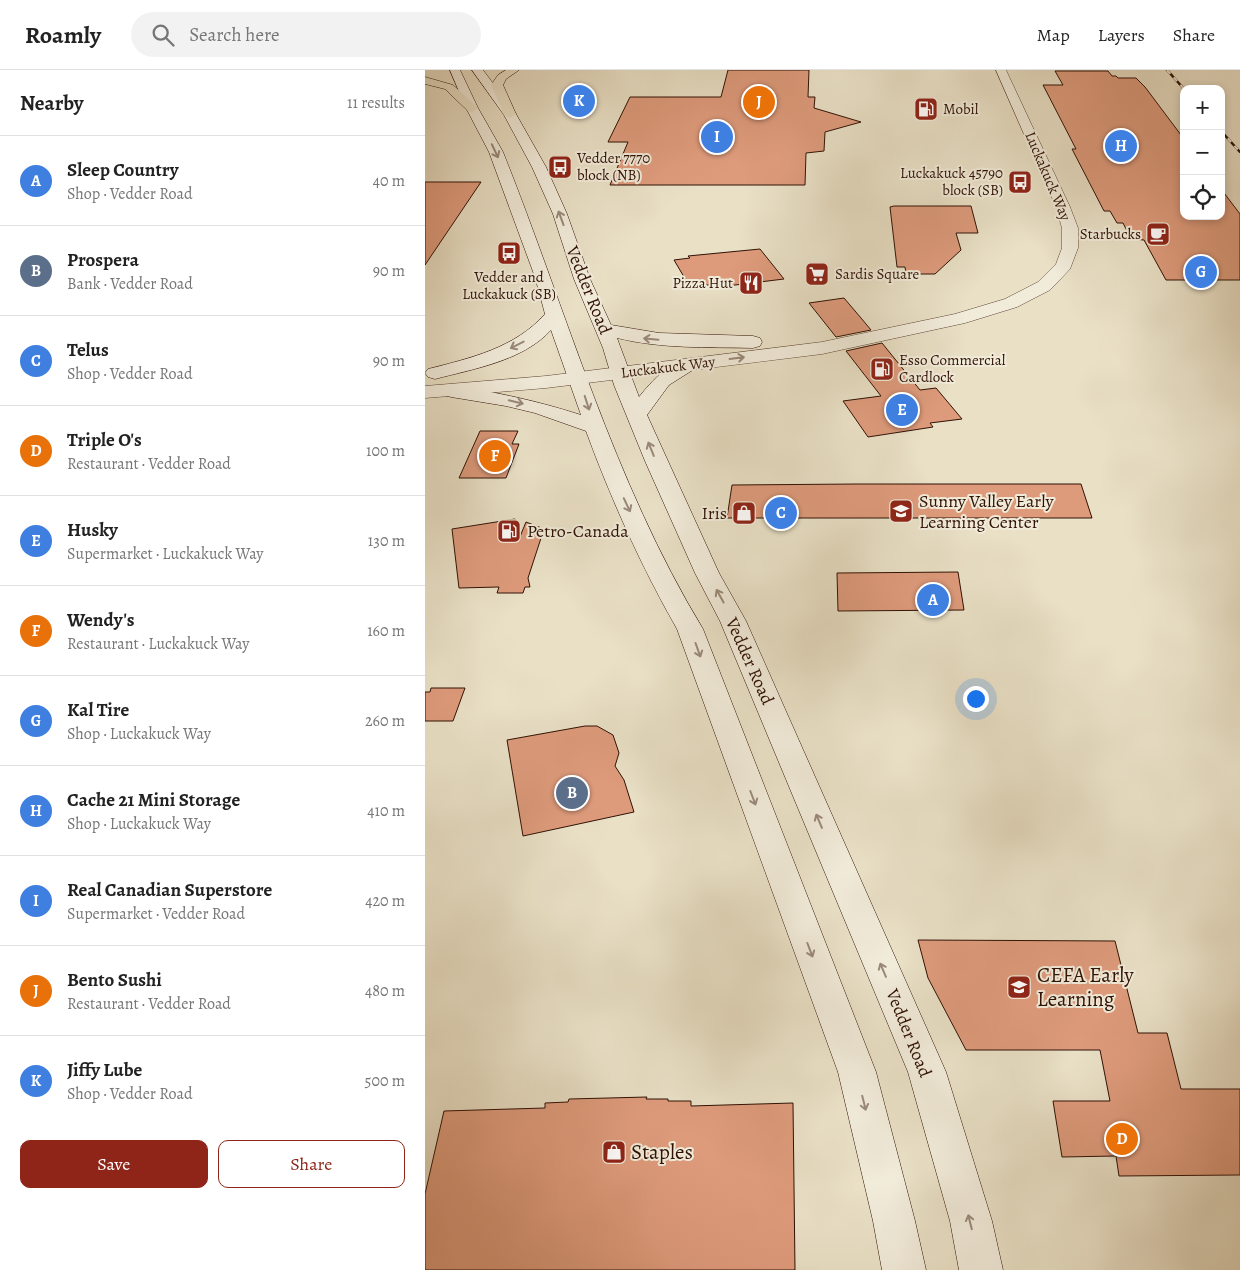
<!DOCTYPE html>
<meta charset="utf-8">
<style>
body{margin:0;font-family:Alegreya,serif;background:#f2f2f2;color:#222}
.controls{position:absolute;right:15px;top:15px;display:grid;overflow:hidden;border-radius:10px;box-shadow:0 2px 8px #0003}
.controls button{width:45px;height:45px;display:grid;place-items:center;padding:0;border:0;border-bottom:1px solid #e0e0e0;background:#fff;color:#222;font:25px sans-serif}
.you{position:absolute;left:550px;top:628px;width:18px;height:18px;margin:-12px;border:4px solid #fff;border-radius:50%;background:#1a73e8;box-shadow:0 0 0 8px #1a73e833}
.badge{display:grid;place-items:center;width:32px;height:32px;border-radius:50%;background:#8f2418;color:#fff;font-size:16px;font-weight:700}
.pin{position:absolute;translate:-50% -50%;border:2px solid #fff;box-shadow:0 1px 5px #0006}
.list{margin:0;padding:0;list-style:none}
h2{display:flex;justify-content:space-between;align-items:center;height:65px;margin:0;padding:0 20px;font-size:21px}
h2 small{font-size:16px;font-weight:400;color:#767676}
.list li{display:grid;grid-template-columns:32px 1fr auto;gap:15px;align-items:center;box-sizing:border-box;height:90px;padding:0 20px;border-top:1px solid #e0e0e0}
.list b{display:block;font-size:19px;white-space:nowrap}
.list p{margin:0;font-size:16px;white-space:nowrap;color:#767676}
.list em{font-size:16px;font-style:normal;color:#767676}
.actions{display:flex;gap:10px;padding:15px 20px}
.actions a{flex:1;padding:11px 0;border:1px solid #8f2418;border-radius:10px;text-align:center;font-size:18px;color:#8f2418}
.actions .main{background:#8f2418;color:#fff}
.icon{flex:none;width:28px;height:28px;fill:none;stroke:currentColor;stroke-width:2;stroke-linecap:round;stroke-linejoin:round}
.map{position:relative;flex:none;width:815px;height:1200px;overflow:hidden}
header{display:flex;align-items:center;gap:30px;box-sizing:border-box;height:70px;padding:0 25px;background:#fff;border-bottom:1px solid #e0e0e0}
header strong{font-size:24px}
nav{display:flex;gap:28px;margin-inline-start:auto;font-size:18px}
.search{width:350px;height:45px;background:#f2f2f2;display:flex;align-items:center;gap:12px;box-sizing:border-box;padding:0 18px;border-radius:28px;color:#767676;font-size:19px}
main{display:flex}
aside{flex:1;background:#fff}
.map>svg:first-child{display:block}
.building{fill:#de9b7c;stroke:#2f1104}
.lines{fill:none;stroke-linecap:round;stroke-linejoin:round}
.tertiary-casing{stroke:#5e4534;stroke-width:1}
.secondary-casing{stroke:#2f1104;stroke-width:1}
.motorway-casing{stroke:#2f1104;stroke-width:1}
.tertiary{fill:#f1ebda;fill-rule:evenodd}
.secondary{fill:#f1ebda;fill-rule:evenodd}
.motorway{fill:#e9e0c6;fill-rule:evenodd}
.rail-casing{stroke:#2f1104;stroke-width:2.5}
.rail{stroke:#f1ebda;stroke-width:2;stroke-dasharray:5;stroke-linecap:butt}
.oneway{stroke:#9a897a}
.labels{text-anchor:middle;stroke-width:4;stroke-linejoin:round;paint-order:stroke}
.far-poi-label{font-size:15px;fill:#2f1104;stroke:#f1ebda;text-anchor:start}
.far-street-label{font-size:15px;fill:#2f1104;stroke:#f1ebda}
.street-label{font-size:18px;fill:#2f1104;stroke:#f1ebda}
.poi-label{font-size:18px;fill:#2f1104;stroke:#f1ebda;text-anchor:start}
.near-poi-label{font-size:21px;fill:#2f1104;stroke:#f1ebda;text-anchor:start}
</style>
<header>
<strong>Roamly</strong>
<div class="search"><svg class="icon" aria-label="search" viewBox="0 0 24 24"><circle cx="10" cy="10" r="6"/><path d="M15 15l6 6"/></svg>Search here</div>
<nav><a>Map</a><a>Layers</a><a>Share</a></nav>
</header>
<main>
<aside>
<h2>Nearby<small>11 results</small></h2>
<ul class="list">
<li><span class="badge" style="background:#3f7fe0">A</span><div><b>Sleep Country</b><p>Shop · Vedder Road</p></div><em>40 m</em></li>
<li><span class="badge" style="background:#5c6f8a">B</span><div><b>Prospera</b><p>Bank · Vedder Road</p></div><em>90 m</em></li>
<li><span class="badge" style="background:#3f7fe0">C</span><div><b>Telus</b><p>Shop · Vedder Road</p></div><em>90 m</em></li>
<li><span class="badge" style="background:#e8710a">D</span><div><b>Triple O's</b><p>Restaurant · Vedder Road</p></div><em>100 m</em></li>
<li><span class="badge" style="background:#3f7fe0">E</span><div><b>Husky</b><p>Supermarket · Luckakuck Way</p></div><em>130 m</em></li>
<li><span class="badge" style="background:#e8710a">F</span><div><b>Wendy's</b><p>Restaurant · Luckakuck Way</p></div><em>160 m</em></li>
<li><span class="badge" style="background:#3f7fe0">G</span><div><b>Kal Tire</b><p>Shop · Luckakuck Way</p></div><em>260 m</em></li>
<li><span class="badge" style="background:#3f7fe0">H</span><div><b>Cache 21 Mini Storage</b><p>Shop · Luckakuck Way</p></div><em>410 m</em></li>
<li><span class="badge" style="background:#3f7fe0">I</span><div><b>Real Canadian Superstore</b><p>Supermarket · Vedder Road</p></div><em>420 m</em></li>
<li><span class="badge" style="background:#e8710a">J</span><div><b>Bento Sushi</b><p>Restaurant · Vedder Road</p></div><em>480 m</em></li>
<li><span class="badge" style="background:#3f7fe0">K</span><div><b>Jiffy Lube</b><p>Shop · Vedder Road</p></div><em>500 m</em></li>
</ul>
<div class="actions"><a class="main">Save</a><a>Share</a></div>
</aside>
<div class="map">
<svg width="815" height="1200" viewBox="0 0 815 1200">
<rect width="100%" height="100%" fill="#e9e0c6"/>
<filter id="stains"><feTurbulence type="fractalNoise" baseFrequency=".004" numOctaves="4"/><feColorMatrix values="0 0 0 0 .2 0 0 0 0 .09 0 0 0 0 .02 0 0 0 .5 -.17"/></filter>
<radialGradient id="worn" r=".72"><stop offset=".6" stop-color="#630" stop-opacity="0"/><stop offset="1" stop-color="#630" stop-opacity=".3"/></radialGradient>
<path class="building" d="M 303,0 L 384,0 L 383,27 L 390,27 L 389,38 L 436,52 L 400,62 L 399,81 L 381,83 L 380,115 L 185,115 L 203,72 L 183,72 L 205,27 L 296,27 Z
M 630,1 L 683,1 L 687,6 L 691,6 L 693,8 L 711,8 L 720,17 L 759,69 L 759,146 L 796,146 L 796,119 L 815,144 L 815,210 L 741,210 L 719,170 L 706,169 L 698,153 L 692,153 L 685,141 L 679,141 L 647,79 L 651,79 L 618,15 L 638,15 Z
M 0,112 L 56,112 L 0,195 Z
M 469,136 L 546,136 L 553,163 L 531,163 L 536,180 L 510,204 L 481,204 L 480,197 L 472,197 L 465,137 Z
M 335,179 L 359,209 L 294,217 L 292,214 L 265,217 L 249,190 L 265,188 L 263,186 Z
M 419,228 L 436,248 L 446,260 L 411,267 L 384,233 Z
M 457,273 L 495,320 L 511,318 L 537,349 L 505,353 L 508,357 L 443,367 L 418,331 L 456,326 L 421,281 Z
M 55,361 L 93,361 L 87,374 L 94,374 L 81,408 L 34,408 Z
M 431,414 L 656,414 L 667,448 L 302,448 L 307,415 Z
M 90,449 L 94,469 L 101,452 L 119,459 L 103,508 L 105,517 L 100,517 L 98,523 L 72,523 L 74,517 L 34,518 L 27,459 Z
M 533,502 L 539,540 L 413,541 L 412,503 Z
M 6,618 L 40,618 L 28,651 L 0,651 L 0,622 L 5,622 Z
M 160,656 L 172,656 L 188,665 L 194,683 L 190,696 L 199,710 L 209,742 L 98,766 L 82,670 Z
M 493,870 L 690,871 L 713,963 L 742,963 L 756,1019 L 815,1019 L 815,1105 L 694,1106 L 691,1086 L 637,1087 L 628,1031 L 685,1031 L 675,980 L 541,980 L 503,908 Z
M 222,1027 L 221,1029 L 243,1029 L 243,1031 L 266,1031 L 266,1036 L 368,1033 L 370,1200 L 0,1200 L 0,1124 L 19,1041 L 120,1038 L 120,1033 L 143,1032 L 144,1029 Z"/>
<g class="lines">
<g class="tertiary-casing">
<path id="tertiary" d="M 571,0 L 581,0 L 645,137 L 653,158 L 653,178 L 645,199 L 625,220 L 592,237 L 540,253 L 397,284 L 121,318 L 0,328 L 0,316 L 121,306 L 397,272 L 530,244 L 580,229 L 613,212 L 631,194 L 637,178 L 637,158 L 631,137 Z"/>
</g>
<g class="secondary-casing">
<path id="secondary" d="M 25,0 L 35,0 L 53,38 L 78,82 C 142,242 188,411 278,559 L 451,1002 L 490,1151 L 501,1200 L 457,1200 L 448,1151 L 413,1002 L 252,559 C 216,496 186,429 161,361 L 110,343 L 81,336 L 26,327 L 19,325 L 16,321 L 19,317 L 26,315 C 70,322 113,331 156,345 L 126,260 C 98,291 48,299 10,309 L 3,307 L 0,303 L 3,299 C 46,288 90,278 120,244 L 110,207 L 64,82 L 41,38 Z
M 47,0 L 58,0 L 91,44 L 121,97 L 142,144 L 165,209 L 186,255 L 234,263 L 328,266 L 335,268 L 337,272 L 335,276 L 328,278 C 283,277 236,279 192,268 L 214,327 C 226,312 249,285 271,290 L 274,294 L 271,298 L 244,315 L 222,345 L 294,503 L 321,551 L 521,1002 L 567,1151 L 578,1200 L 534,1200 L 525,1151 L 483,1002 L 295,551 L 270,503 L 220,391 L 189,315 L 178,278 L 149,209 L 128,144 L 107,97 L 79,45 Z"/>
</g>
<g class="motorway-casing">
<path id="motorway" d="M 81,0 L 94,0 L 81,9 L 78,15 L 91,44 L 85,48 L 79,44 L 66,15 L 73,5 Z
M 0,7 L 28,15 L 53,38 L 47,42 L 43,41 L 20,19 L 0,14 Z"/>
</g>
<use href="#tertiary" class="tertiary"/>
<use href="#secondary" class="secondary"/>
<use href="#motorway" class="motorway"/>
<g class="rail-casing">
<path id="rail" d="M 742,0 L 759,19
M 796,61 L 815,82"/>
</g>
<use href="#rail" class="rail"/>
</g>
<defs><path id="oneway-shaft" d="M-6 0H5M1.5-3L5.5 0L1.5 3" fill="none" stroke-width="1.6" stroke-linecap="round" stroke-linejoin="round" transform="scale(1.25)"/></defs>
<g class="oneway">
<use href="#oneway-shaft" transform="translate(70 81) rotate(65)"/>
<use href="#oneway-shaft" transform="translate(136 148) rotate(-110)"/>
<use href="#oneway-shaft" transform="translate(226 269) rotate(-175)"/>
<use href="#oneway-shaft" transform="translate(92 275) rotate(153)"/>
<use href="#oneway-shaft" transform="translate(312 288) rotate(-7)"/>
<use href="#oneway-shaft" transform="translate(91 332) rotate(14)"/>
<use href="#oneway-shaft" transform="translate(162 333) rotate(72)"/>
<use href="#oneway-shaft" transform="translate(226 379) rotate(-112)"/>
<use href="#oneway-shaft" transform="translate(202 435) rotate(65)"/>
<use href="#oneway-shaft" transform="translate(295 526) rotate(-119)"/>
<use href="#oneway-shaft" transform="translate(273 580) rotate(70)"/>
<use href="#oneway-shaft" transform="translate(328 728) rotate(69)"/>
<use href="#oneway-shaft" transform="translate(394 751) rotate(-113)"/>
<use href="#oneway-shaft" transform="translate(385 880) rotate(69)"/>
<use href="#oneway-shaft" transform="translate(458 900) rotate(-113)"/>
<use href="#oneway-shaft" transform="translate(439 1033) rotate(76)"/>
<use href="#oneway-shaft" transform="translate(545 1152) rotate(-104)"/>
</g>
<defs>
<g id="fuel-square" transform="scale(1.25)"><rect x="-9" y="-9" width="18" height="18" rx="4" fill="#8f2418" stroke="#f1ebda"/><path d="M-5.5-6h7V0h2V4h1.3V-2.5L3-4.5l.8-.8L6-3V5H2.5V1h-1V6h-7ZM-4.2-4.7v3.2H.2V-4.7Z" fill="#fff"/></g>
<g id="bus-square" transform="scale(1.25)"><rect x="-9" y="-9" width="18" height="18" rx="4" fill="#8f2418" stroke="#f1ebda"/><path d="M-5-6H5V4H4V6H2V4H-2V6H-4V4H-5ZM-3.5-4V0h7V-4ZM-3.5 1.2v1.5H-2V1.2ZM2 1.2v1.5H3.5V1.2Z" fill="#fff"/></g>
<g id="cafe-square" transform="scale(1.25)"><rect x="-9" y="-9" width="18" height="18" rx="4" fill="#8f2418" stroke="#f1ebda"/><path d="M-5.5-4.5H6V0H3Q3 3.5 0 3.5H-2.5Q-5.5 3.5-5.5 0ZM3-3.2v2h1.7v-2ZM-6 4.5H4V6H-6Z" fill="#fff"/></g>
<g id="supermarket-square" transform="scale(1.25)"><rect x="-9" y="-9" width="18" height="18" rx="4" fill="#8f2418" stroke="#f1ebda"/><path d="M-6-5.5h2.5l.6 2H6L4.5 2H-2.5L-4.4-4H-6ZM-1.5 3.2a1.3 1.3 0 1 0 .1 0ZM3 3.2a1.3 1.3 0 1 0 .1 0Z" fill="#fff"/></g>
<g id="restaurant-square" transform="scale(1.25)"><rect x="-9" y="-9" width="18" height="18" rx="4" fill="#8f2418" stroke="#f1ebda"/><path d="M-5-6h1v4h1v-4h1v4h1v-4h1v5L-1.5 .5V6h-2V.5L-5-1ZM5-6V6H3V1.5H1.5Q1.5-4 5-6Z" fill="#fff"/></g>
<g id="school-square" transform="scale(1.25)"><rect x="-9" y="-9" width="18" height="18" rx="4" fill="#8f2418" stroke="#f1ebda"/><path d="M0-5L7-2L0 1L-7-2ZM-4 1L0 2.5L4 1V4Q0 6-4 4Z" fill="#fff"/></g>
<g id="shop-square" transform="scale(1.25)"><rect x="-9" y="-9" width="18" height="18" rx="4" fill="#8f2418" stroke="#f1ebda"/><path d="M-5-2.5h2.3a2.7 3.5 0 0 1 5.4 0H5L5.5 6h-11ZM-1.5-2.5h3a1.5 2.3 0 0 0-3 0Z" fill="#fff"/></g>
</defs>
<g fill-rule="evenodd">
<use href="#fuel-square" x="501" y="39"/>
<use href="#bus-square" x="135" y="97"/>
<use href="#bus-square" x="595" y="112"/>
<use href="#cafe-square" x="733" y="164"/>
<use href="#bus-square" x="84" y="183"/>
<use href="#supermarket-square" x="392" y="204"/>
<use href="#restaurant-square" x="326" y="213"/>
<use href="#fuel-square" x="457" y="299"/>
<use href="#school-square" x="476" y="441"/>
<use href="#shop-square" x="319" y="443"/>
<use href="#fuel-square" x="84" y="461"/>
<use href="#school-square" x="594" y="917"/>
<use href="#shop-square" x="189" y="1082"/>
</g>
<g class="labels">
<g class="far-poi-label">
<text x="518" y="44">Mobil</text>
<text x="152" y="93">Vedder 7770<tspan x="152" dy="17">block (NB)</tspan></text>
<text x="578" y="108" text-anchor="end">Luckakuck 45790<tspan x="578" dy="17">block (SB)</tspan></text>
<text x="716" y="169" text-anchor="end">Starbucks</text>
<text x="410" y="209">Sardis Square</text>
<text x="84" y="212" text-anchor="middle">Vedder and<tspan x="84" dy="17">Luckakuck (SB)</tspan></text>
<text x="308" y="218" text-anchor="end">Pizza Hut</text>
<text x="474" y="295">Esso Commercial<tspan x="474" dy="17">Cardlock</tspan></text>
</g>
<g class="far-street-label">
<text transform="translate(623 106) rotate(67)" y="5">Luckakuck Way</text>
<text transform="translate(243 297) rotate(-7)" y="5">Luckakuck Way</text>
</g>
<g class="street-label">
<text transform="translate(164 220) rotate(68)" y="6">Vedder Road</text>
<text transform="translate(325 591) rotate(66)" y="6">Vedder Road</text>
<text transform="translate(484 963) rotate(68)" y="6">Vedder Road</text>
</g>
<g class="poi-label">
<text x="494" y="437">Sunny Valley Early<tspan x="494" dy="21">Learning Center</tspan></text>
<text x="302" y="449" text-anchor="end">Iris</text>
<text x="102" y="467">Petro-Canada</text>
</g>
<g class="near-poi-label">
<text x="612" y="912">CEFA Early<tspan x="612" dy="24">Learning</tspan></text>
<text x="206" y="1089">Staples</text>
</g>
</g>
<rect width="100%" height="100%" filter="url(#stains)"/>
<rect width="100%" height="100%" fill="url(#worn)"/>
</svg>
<div class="controls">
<button>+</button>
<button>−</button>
<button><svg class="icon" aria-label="locate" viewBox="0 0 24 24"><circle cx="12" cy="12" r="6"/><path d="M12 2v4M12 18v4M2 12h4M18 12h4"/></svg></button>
</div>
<div class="you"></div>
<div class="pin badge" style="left:508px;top:530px;background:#3f7fe0">A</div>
<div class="pin badge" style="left:147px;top:723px;background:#5c6f8a">B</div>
<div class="pin badge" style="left:356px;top:443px;background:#3f7fe0">C</div>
<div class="pin badge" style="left:697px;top:1069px;background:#e8710a">D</div>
<div class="pin badge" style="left:477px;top:340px;background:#3f7fe0">E</div>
<div class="pin badge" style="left:70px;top:386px;background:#e8710a">F</div>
<div class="pin badge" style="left:776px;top:202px;background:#3f7fe0">G</div>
<div class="pin badge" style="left:696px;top:76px;background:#3f7fe0">H</div>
<div class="pin badge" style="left:292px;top:67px;background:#3f7fe0">I</div>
<div class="pin badge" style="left:334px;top:32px;background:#e8710a">J</div>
<div class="pin badge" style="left:154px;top:31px;background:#3f7fe0">K</div>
</div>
</main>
